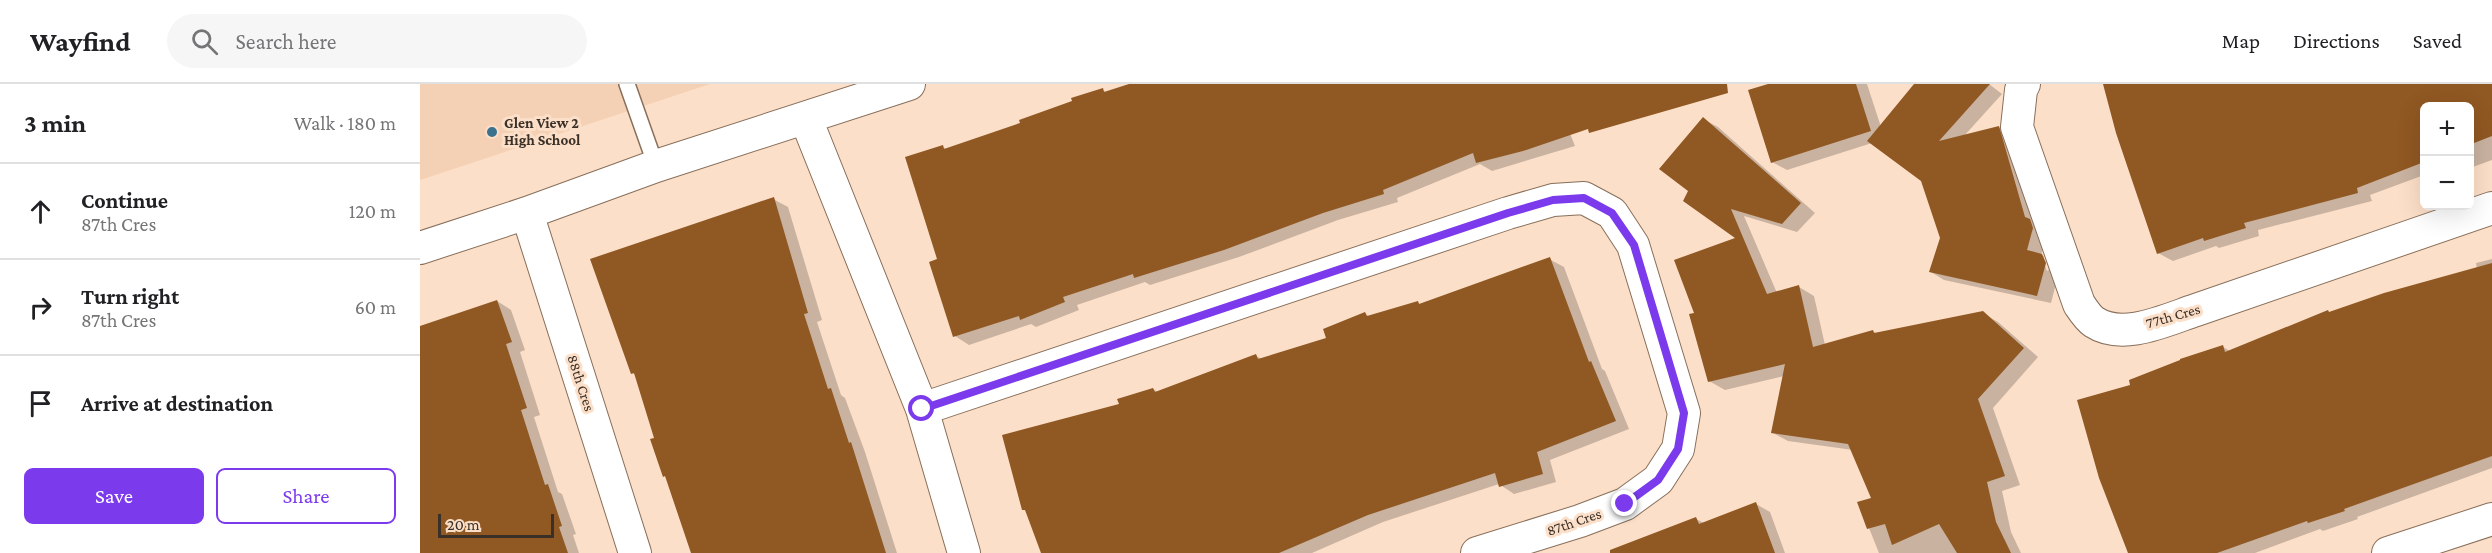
<!DOCTYPE html>
<meta charset="utf-8">
<style>
body{margin:0;font-family:"Crimson Pro",serif;background:#f6f6f6;color:#202124}
.controls{position:absolute;right:18px;top:18px;display:grid;overflow:hidden;border-radius:9px;box-shadow:0 6px 24px #0002}
.controls button{width:54px;height:54px;display:grid;place-items:center;padding:0;border:0;border-bottom:2px solid #e0e0e0;background:#fff;color:#202124;font:30px sans-serif}
.scale{position:absolute;left:18px;bottom:15px;width:116px;box-sizing:border-box;padding-left:6px;border:3px solid #3b3027;border-top:0;font-size:16px;line-height:21px;white-space:nowrap;color:#3b3027;-webkit-text-stroke:4px #fcdfc8;paint-order:stroke}
.stop{position:absolute;width:18px;height:18px;margin:-14px;border:4px solid #7c3aed;border-radius:50%;background:#fff}
.stop.end{background:#7c3aed;border-color:#fff;box-shadow:0 2px 6px #0008}
.list{margin:0;padding:0;list-style:none}
h2{display:flex;justify-content:space-between;align-items:center;height:78px;margin:0;padding:0 24px;font-size:26px}
h2 small{font-size:20px;font-weight:400;color:#757577}
.list li{display:grid;grid-template-columns:39px 1fr auto;gap:18px;align-items:center;box-sizing:border-box;height:96px;padding:0 24px;border-top:2px solid #e0e0e0}
.list b{display:block;font-size:22px;white-space:nowrap}
.list p{margin:0;font-size:20px;white-space:nowrap;color:#757577}
.list em{font-size:20px;font-style:normal;color:#757577}
.actions{display:flex;gap:12px;padding:18px 24px}
.actions a{flex:1;padding:14px 0;border:2px solid #7c3aed;border-radius:9px;text-align:center;font-size:21px;color:#7c3aed}
.actions .main{background:#7c3aed;color:#fff}
.icon{flex:none;width:33px;height:33px;fill:none;stroke:currentColor;stroke-width:2;stroke-linecap:round;stroke-linejoin:round}
.map{position:relative;flex:none;width:2072px;height:469px;overflow:hidden}
header{display:flex;align-items:center;gap:36px;box-sizing:border-box;height:84px;padding:0 30px;background:#fff;border-bottom:2px solid #e0e0e0}
header strong{font-size:28px}
nav{display:flex;gap:33px;margin-inline-start:auto;font-size:21px}
.search{width:420px;height:54px;background:#f6f6f6;display:flex;align-items:center;gap:15px;box-sizing:border-box;padding:0 21px;border-radius:33px;color:#757577;font-size:22px}
main{display:flex}
aside{flex:1;background:#fff}
.map>svg:first-child{display:block}
.built{fill:#f4d0b4}
.shadow{fill:#0003;fill-rule:evenodd}
.building{fill:#905822}
.lines{fill:none;stroke-linecap:round;stroke-linejoin:round}
.service-casing{stroke:#886f5a;stroke-width:18}
.minor-casing{stroke:#886f5a;stroke-width:34}
.service{stroke:#fff;stroke-width:15}
.minor{stroke:#fff;stroke-width:32}
.route{stroke:#7c3aed;stroke-width:8}
.poi-dot{fill:#3a718c;stroke:#fcdfc8;stroke-width:2}
.labels{text-anchor:middle;stroke-width:6;stroke-linejoin:round;paint-order:stroke}
.poi-label{font-size:15px;font-weight:bold;fill:#3b3027;stroke:#fcdfc8;text-anchor:start}
.street-label{font-size:15px;fill:#3b3027;stroke:#fcdfc8}
</style>
<header>
<strong>Wayfind</strong>
<div class="search"><svg class="icon" aria-label="search" viewBox="0 0 24 24"><circle cx="10" cy="10" r="6"/><path d="M15 15l6 6"/></svg>Search here</div>
<nav><a>Map</a><a>Directions</a><a>Saved</a></nav>
</header>
<main>
<aside>
<h2>3 min<small>Walk · 180 m</small></h2>
<ul class="list">
<li><svg class="icon" aria-label="ahead" viewBox="0 0 24 24"><path d="M12 20V5M6 11l6-6 6 6"/></svg><div><b>Continue</b><p>87th Cres</p></div><em>120 m</em></li>
<li><svg class="icon" aria-label="right" viewBox="0 0 24 24"><path d="M7 20v-9h11M14 6l5 5-5 5"/></svg><div><b>Turn right</b><p>87th Cres</p></div><em>60 m</em></li>
<li><svg class="icon" aria-label="arrive" viewBox="0 0 24 24"><path d="M6 21V4h12l-3 4 3 4H6"/></svg><div><b>Arrive at destination</b></div></li>
</ul>
<div class="actions"><a class="main">Save</a><a>Share</a></div>
</aside>
<div class="map">
<svg width="2072" height="469" viewBox="0 0 2072 469">
<rect width="100%" height="100%" fill="#fcdfc8"/>
<path class="built" d="M 0,0 L 290,0 L 0,96 Z"/>
<path class="shadow" d="M 714,0 L 1232,0 L 1145,37 L 1155,62 L 1072,87 L 1060,80 L 977,114 L 978,118 L 918,136 L 819,173 L 730,201 L 725,198 L 657,221 L 659,226 L 616,243 L 611,240 L 549,261 L 535,252 L 519,176 L 523,63 L 528,66 L 602,40 L 683,6 L 687,9 Z
M 1353,0 L 1447,0 L 1461,43 L 1496,0 L 1569,0 L 1582,10 L 1544,52 L 1579,44 L 1593,52 L 1627,153 L 1621,171 L 1636,179 L 1639,188 L 1631,219 L 1524,196 L 1511,188 L 1521,154 L 1502,96 L 1452,59 L 1367,86 L 1352,78 ZM 1622,173 L 1625,173 L 1629,186 L 1627,187 Z
M 1684,0 L 2072,0 L 2072,76 L 2050,84 L 2050,22 L 2004,22 L 2004,91 L 1950,111 L 1952,117 L 1838,146 L 1839,152 L 1799,164 L 1796,162 L 1753,177 L 1738,169 Z
M 1283,35 L 1298,43 L 1395,129 L 1377,148 L 1324,132 L 1357,209 L 1379,203 L 1394,212 L 1405,261 L 1453,247 L 1457,250 L 1562,229 L 1578,238 L 1618,273 L 1573,324 L 1600,401 L 1582,407 L 1591,448 L 1601,469 L 1459,469 L 1439,419 L 1453,414 L 1433,366 L 1368,357 L 1353,349 L 1364,292 L 1305,306 L 1289,297 L 1276,230 L 1318,155 L 1270,106 Z
M 353,115 L 368,123 L 402,236 L 397,238 L 421,311 L 425,314 L 445,368 L 477,469 L 272,469 L 247,393 L 244,392 L 236,355 L 216,291 L 212,289 Z
M 1129,175 L 1144,183 L 1182,285 L 1185,287 L 1209,345 L 1130,376 L 1136,398 L 1094,410 L 1079,400 L 963,438 L 892,469 L 622,469 L 607,428 L 603,425 L 701,321 L 733,305 L 738,308 L 836,272 L 842,275 L 908,254 L 945,230 L 950,233 L 998,219 L 1002,221 Z
M 2072,175 L 2072,384 L 1937,433 L 1938,435 L 1903,447 L 1900,445 L 1835,469 L 1710,469 L 1712,302 L 1803,263 L 1810,267 L 1911,229 L 2057,185 L 2056,179 Z
M 77,217 L 91,226 L 105,266 L 100,268 L 120,331 L 114,333 L 138,408 L 142,410 L 156,450 L 153,451 L 159,469 L 0,469 L 0,244 Z
M 1336,420 L 1350,428 L 1365,469 L 1204,469 L 1276,435 L 1284,439 Z"/>
<path class="building" d="M 709,0 L 1307,0 L 1308,9 L 1169,49 L 1168,45 L 1103,67 L 1056,79 L 1053,69 L 963,106 L 964,110 L 903,129 L 804,166 L 714,194 L 713,190 L 643,213 L 645,218 L 600,236 L 599,232 L 533,253 L 509,178 L 517,175 L 485,73 L 523,61 L 524,65 L 600,39 L 599,36 L 652,17 L 651,14 L 683,4 L 684,8 Z
M 1348,0 L 1436,0 L 1451,47 L 1351,79 L 1328,6 Z
M 1494,0 L 1570,0 L 1519,57 L 1579,42 L 1605,133 L 1610,135 L 1613,144 L 1607,166 L 1622,170 L 1626,179 L 1617,212 L 1509,188 L 1520,154 L 1501,97 L 1447,57 Z
M 1683,0 L 2072,0 L 2072,52 L 2049,61 L 2049,22 L 2004,22 L 2004,78 L 1937,104 L 1938,109 L 1824,139 L 1826,144 L 1784,157 L 1783,154 L 1737,170 L 1696,49 Z
M 1283,33 L 1381,119 L 1362,140 L 1311,125 L 1347,210 L 1379,201 L 1393,263 L 1453,246 L 1454,249 L 1563,227 L 1604,264 L 1558,315 L 1585,392 L 1567,398 L 1576,438 L 1591,469 L 1537,469 L 1519,440 L 1472,461 L 1465,440 L 1447,445 L 1437,418 L 1451,414 L 1428,360 L 1351,349 L 1365,280 L 1288,298 L 1269,230 L 1274,229 L 1254,176 L 1315,154 L 1263,117 L 1268,107 L 1239,85 Z
M 354,113 L 388,229 L 384,230 L 408,305 L 411,304 L 429,359 L 431,358 L 466,469 L 271,469 L 245,392 L 243,393 L 230,355 L 234,354 L 214,289 L 211,290 L 170,175 Z
M 1130,173 L 1169,278 L 1171,277 L 1196,337 L 1117,368 L 1123,390 L 1079,403 L 1075,389 L 948,431 L 859,469 L 621,469 L 605,426 L 602,426 L 582,351 L 699,320 L 697,315 L 733,304 L 735,308 L 836,270 L 838,275 L 906,254 L 903,245 L 945,228 L 947,232 L 998,217 L 999,220 Z
M 2072,179 L 2072,372 L 1924,425 L 1925,427 L 1888,439 L 1887,437 L 1797,469 L 1708,469 L 1679,394 L 1657,316 L 1710,301 L 1709,296 L 1760,276 L 1760,275 L 1803,261 L 1805,268 L 1908,226 L 1909,228 L 1964,209 Z
M 77,216 L 92,258 L 86,260 L 107,324 L 101,326 L 125,401 L 128,400 L 142,442 L 139,443 L 148,469 L 0,469 L 0,242 Z
M 1336,418 L 1355,469 L 1190,469 L 1190,466 L 1276,433 L 1279,440 Z"/>
<g class="lines">
<g class="service-casing">
<path id="service" d="M 207,0 L 236,82"/>
</g>
<g class="minor-casing">
<path id="minor" d="M 1604,0 L 1601,6 L 1597,43 L 1659,220 C 1663,226 1668,234 1674,238 C 1703,257 1746,236 1776,226 L 2072,124
M 386,35 L 502,325 L 544,469
M 107,129 L 215,469
M 0,164 L 107,129 L 236,82 L 489,0
M 502,325 L 1088,129 L 1133,116 L 1164,114 L 1192,129 L 1213,161 L 1264,329 L 1258,365 L 1238,396 L 1205,420 L 1160,437 L 1057,469
M 1968,469 L 2072,435"/>
</g>
<use href="#service" class="service"/>
<use href="#minor" class="minor"/>
</g>
<g class="lines">
<path class="route" d="M 502,325 L 1088,129 L 1133,116 L 1164,114 L 1192,129 L 1214,161 L 1264,329 L 1258,365 L 1238,396 L 1205,420"/>
</g>
<circle class="poi-dot" cx="72" cy="48" r="6"/>
<g class="labels">
<g class="poi-label">
<text x="84" y="44">Glen View 2<tspan x="84" dy="17">High School</tspan></text>
</g>
<g class="street-label">
<text transform="translate(1753 232) rotate(-16)" y="5">77th Cres</text>
<text transform="translate(161 299) rotate(72)" y="5">88th Cres</text>
<text transform="translate(1154 438) rotate(-19)" y="5">87th Cres</text>
</g>
</g>
</svg>
<div class="controls">
<button>+</button>
<button>−</button>
</div>
<div class="scale">20 m</div>
<div class="stop" style="left:502px;top:325px"></div>
<div class="stop end" style="left:1205px;top:420px"></div>
</div>
</main>
